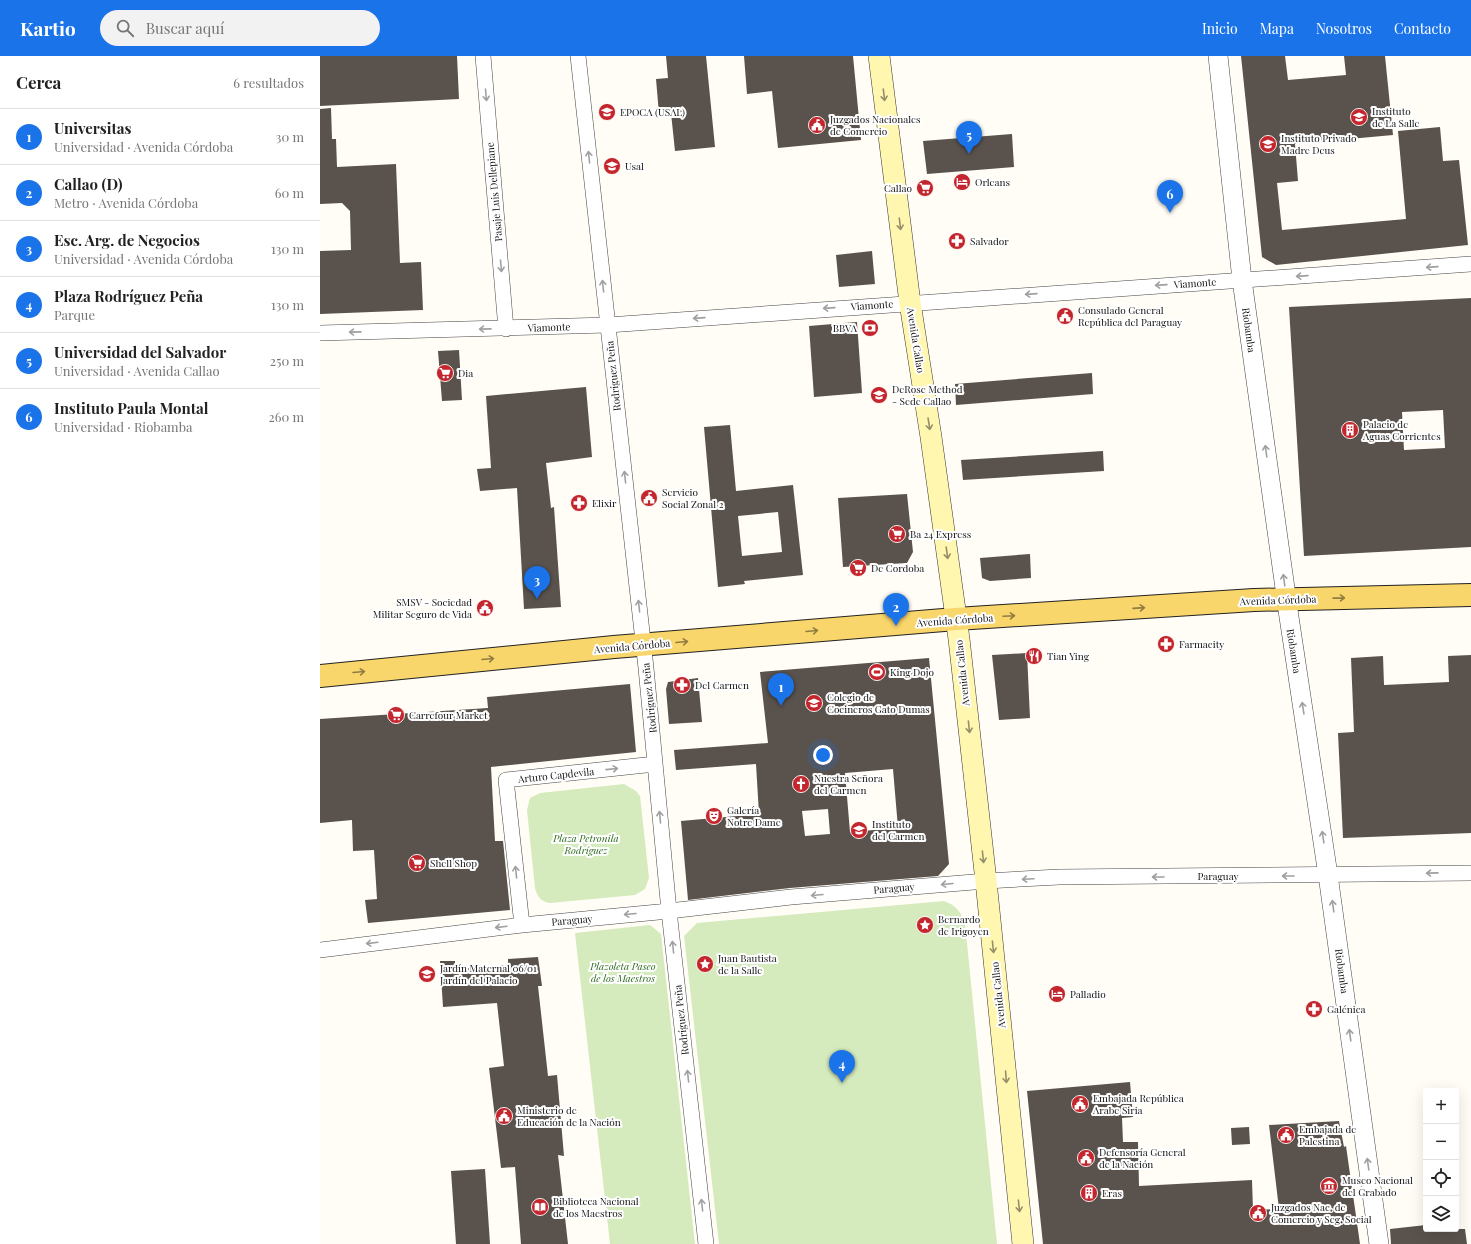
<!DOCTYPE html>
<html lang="es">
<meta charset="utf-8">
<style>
body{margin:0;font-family:"Playfair Display",serif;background:#f2f2f2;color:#222}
.controls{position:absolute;right:12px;bottom:12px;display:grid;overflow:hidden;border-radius:4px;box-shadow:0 4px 16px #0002}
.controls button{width:36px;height:36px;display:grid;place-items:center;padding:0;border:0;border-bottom:1px solid #e0e0e0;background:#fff;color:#222;font:20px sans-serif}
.you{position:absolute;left:503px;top:699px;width:14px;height:14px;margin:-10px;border:3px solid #fff;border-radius:50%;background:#1a73e8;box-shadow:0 0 0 6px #1a73e833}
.badge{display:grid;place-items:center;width:26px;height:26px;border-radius:50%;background:#1a73e8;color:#fff;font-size:13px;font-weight:700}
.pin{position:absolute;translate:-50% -33px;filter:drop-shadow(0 1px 2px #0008)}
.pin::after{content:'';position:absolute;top:21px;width:14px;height:12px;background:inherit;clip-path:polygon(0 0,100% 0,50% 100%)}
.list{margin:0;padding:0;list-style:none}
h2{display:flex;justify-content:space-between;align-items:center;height:52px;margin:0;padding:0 16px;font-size:17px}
h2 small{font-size:13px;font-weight:400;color:#767676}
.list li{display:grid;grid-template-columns:26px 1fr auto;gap:12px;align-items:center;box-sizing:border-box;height:56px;padding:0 16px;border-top:1px solid #e0e0e0}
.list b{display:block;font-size:15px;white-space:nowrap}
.list p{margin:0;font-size:13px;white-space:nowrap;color:#767676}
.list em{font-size:13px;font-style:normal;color:#767676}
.icon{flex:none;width:22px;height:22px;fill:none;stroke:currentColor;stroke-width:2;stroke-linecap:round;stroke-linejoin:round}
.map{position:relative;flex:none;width:1151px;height:1188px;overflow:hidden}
header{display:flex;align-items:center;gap:24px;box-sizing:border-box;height:56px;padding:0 20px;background:#1a73e8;color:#fff}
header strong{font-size:19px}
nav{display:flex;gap:22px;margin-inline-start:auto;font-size:14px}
.search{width:280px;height:36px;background:#f2f2f2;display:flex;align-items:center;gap:10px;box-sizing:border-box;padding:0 14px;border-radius:22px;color:#767676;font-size:15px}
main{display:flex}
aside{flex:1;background:#fff}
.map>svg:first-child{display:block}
.green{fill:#d5ebbd}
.building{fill:#5a524d;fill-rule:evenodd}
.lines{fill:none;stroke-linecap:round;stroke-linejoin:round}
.minor-casing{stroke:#444;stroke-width:16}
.tertiary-casing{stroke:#444;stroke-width:20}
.secondary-casing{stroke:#333;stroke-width:22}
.primary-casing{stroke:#222;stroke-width:24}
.minor{stroke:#fff;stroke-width:15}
.tertiary{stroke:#fff;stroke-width:19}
.secondary{stroke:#fff6b0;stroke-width:21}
.primary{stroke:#f9d66b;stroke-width:22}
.oneway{stroke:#a0a0a0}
.oneway2{stroke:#948f68}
.oneway3{stroke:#917d42}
.labels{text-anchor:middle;stroke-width:4;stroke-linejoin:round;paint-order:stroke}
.poi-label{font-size:10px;fill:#111;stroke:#fff;text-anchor:start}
.street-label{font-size:10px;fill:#111;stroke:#fff}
.park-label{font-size:10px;font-style:italic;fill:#2f6b1f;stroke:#fff}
</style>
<header>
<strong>Kartio</strong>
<div class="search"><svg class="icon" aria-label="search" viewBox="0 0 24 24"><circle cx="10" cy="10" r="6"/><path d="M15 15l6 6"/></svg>Buscar aquí</div>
<nav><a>Inicio</a><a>Mapa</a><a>Nosotros</a><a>Contacto</a></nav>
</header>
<main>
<aside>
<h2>Cerca<small>6 resultados</small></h2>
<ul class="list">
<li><span class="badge">1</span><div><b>Universitas</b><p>Universidad · Avenida Córdoba</p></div><em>30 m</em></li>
<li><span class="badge">2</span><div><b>Callao (D)</b><p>Metro · Avenida Córdoba</p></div><em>60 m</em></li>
<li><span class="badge">3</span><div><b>Esc. Arg. de Negocios</b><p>Universidad · Avenida Córdoba</p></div><em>130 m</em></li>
<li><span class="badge">4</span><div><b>Plaza Rodríguez Peña</b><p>Parque</p></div><em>130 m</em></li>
<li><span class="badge">5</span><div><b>Universidad del Salvador</b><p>Universidad · Avenida Callao</p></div><em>250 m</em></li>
<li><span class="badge">6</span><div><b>Instituto Paula Montal</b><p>Universidad · Riobamba</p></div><em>260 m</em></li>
</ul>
</aside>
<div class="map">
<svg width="1151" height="1188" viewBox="0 0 1151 1188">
<rect width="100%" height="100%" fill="#fffdf5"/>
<path class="green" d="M 304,728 L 316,735 L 320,740 L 329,822 L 325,833 L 315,839 L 230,847 C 221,846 217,840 215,832 L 207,754 L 210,742 L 220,737 Z
M 624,845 C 637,850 640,855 645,867 L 677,1188 L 399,1188 L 364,880 L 377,867 Z
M 330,869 L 341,878 L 375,1188 L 290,1188 L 255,877 Z"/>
<path class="building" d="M 0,0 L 137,0 L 139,43 L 0,50 Z
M 346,0 L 386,0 L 395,91 L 355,95 L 351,57 L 339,58 L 336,23 L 348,22 Z
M 424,0 L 533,0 L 541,84 L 458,92 L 452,35 L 427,38 Z
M 921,0 L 965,0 L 968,24 L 1026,19 L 1024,0 L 1065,0 L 1073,79 L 975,88 L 978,125 L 957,127 L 962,174 L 1086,163 L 1078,75 L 1120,71 L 1123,105 L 1139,104 L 1148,189 L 956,209 L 942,201 Z
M 11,52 L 12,83 L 16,83 L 17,111 L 76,108 L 80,207 L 101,206 L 103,254 L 0,258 L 0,195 L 31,194 L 30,155 L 22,147 L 0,148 L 0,53 Z
M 692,78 L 694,111 L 607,118 L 603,85 Z
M 552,195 L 555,228 L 519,231 L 516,199 Z
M 1151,242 L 1151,491 L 984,500 L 969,251 ZM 1123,354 L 1125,392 L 1084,394 L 1082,356 Z
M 537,266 L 542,337 L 494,341 L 489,270 Z
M 139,294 L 142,344 L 122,345 L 118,295 Z
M 772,317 L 773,338 L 636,349 L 635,328 Z
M 266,331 L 272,401 L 226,407 L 231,452 L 234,451 L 241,551 L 204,553 L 197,432 L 160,435 L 157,413 L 171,412 L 166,340 Z
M 410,369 L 416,435 L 473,429 L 483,519 L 424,525 L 425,528 L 398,531 L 384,371 ZM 458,456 L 462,496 L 422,500 L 418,460 Z
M 783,395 L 784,415 L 643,424 L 641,404 Z
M 587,438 L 593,496 L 587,507 L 523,511 L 518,442 Z
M 710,498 L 711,522 L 670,525 L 662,522 L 660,502 Z
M 707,597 L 710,662 L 679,664 L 672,599 Z
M 1151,599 L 1151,777 L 1023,782 L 1018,677 L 1034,676 L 1031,602 L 1063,600 L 1064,629 L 1129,626 L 1128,600 Z
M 609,602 L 629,808 L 618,820 L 470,832 L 368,844 L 361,765 L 439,758 L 436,708 L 356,714 L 354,694 L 448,687 L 440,616 ZM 573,713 L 578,772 L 530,776 L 525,717 ZM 508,753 L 510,778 L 485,780 L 482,755 Z
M 378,622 L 382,666 L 349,668 L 346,633 L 348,626 Z
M 310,628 L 316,696 L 171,711 L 175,785 L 183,785 L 190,854 L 48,867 L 45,844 L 57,843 L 54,794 L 33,795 L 32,764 L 0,767 L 0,663 L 168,652 L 167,641 Z
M 218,901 L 222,930 L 218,930 L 228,1020 L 237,1019 L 244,1100 L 238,1099 L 248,1188 L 201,1188 L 195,1111 L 181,1112 L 169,1012 L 184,1010 L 177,947 L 123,951 L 120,905 L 135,905 L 135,913 L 188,909 L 188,903 Z
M 810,1026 L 813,1061 L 802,1062 L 803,1086 L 818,1086 L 819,1130 L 932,1124 L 933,1154 L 959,1153 L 949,1069 L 1019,1065 L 1024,1091 L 1026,1090 L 1040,1188 L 723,1188 L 707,1035 Z
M 929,1071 L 930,1088 L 912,1089 L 911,1072 Z
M 165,1113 L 170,1188 L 136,1188 L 131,1115 Z
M 1106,1169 L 1106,1173 L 1145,1173 L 1147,1188 L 1071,1188 L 1070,1173 Z"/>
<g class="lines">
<g class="minor-casing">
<path id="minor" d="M 163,0 L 186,273
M 258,0 L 326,612 L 349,855 L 386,1188
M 0,277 L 288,269 L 1151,208
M 202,869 L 186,724 L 335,708
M 0,894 L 202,869 L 349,855 L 471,841 L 666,825 L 739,821 L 1151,817"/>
</g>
<g class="tertiary-casing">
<path id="tertiary" d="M 898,0 L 922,224 L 969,561 L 1008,819 L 1059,1188"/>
</g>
<g class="secondary-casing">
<path id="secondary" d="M 559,0 L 590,247 L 611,381 L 639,583 L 666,825 L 703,1188"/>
</g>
<g class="primary-casing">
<path id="primary" d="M 0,620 L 294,591 L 636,563 L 934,544 L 1151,539"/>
</g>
<use href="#minor" class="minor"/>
<use href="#tertiary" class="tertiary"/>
<use href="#secondary" class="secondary"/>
<use href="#primary" class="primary"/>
</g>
<defs><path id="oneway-shaft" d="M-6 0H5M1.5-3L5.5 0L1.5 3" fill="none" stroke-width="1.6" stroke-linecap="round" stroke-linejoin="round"/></defs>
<g class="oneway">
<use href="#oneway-shaft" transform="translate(166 39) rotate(85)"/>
<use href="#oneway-shaft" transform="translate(269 101) rotate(-96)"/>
<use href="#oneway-shaft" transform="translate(181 210) rotate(85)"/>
<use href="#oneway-shaft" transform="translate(1112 211) rotate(176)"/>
<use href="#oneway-shaft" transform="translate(982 220) rotate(176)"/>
<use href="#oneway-shaft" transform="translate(841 229) rotate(176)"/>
<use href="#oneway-shaft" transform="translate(283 230) rotate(-96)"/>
<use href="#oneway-shaft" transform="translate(711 238) rotate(176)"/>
<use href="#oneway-shaft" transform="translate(509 252) rotate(176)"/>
<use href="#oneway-shaft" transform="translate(379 262) rotate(176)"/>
<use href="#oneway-shaft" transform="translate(165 273) rotate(179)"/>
<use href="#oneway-shaft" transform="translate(35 276) rotate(179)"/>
<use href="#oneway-shaft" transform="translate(946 395) rotate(-98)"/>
<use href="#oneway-shaft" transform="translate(305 421) rotate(-96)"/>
<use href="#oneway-shaft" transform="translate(964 524) rotate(-98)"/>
<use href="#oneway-shaft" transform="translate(319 550) rotate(-96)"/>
<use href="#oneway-shaft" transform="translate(983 652) rotate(-99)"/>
<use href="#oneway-shaft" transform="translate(292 713) rotate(-6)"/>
<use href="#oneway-shaft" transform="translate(340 761) rotate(-95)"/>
<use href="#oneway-shaft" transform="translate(1003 781) rotate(-99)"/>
<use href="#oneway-shaft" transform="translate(196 816) rotate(-96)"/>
<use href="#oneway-shaft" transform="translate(1112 817) rotate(179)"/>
<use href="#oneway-shaft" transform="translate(968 820) rotate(180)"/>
<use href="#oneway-shaft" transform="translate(838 821) rotate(180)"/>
<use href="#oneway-shaft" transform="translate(708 823) rotate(177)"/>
<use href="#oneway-shaft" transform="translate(627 828) rotate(175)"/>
<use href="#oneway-shaft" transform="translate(497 839) rotate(175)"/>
<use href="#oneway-shaft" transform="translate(1013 850) rotate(-98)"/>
<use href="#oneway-shaft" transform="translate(310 858) rotate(175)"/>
<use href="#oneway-shaft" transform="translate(181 871) rotate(173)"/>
<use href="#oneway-shaft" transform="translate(52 887) rotate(173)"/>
<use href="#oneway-shaft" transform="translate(353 891) rotate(-96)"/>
<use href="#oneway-shaft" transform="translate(1030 979) rotate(-98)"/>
<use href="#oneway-shaft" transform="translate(368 1020) rotate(-96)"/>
<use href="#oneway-shaft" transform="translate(1048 1108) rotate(-98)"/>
<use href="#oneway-shaft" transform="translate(382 1149) rotate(-96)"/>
</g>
<g class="oneway2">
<use href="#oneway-shaft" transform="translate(564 39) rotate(83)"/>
<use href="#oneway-shaft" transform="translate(580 168) rotate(83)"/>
<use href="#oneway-shaft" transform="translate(609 368) rotate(81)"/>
<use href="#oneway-shaft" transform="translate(627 497) rotate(82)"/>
<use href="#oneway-shaft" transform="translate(649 671) rotate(84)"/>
<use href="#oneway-shaft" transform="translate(663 801) rotate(84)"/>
<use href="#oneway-shaft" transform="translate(673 891) rotate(84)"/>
<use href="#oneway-shaft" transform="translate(686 1021) rotate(86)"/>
<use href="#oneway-shaft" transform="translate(699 1150) rotate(84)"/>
</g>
<g class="oneway3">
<use href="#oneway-shaft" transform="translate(1019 542) rotate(-1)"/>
<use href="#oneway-shaft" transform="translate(819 552) rotate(-4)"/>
<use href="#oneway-shaft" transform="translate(689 560) rotate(-3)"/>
<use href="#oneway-shaft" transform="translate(492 575) rotate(-5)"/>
<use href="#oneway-shaft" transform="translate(362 586) rotate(-5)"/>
<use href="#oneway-shaft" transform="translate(168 603) rotate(-5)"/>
<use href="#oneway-shaft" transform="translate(39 616) rotate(-5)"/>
</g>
<defs>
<g id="university-disc" transform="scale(0.9)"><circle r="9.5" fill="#c4262e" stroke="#fff"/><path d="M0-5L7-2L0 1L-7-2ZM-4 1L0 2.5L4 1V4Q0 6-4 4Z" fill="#fff"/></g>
<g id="civic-disc" transform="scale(0.9)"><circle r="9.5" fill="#c4262e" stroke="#fff"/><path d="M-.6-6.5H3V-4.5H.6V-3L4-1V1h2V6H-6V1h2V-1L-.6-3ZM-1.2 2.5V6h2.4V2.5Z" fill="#fff"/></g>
<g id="hotel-disc" transform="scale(0.9)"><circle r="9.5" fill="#c4262e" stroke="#fff"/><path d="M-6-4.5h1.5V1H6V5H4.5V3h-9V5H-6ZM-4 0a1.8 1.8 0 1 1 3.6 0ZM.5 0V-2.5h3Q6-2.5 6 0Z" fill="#fff"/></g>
<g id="supermarket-disc" transform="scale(0.9)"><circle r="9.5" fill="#c4262e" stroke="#fff"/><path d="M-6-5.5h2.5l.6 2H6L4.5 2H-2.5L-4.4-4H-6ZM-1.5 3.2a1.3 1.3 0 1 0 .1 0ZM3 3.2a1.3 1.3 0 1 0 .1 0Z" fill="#fff"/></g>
<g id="pharmacy-disc" transform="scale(0.9)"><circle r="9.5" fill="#c4262e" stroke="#fff"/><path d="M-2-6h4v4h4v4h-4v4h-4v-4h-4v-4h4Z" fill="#fff"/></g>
<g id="bank-disc" transform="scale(0.9)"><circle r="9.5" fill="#c4262e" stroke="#fff"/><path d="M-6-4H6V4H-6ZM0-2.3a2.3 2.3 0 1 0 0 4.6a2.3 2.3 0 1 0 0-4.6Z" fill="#fff"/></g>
<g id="building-disc" transform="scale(0.9)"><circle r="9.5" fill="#c4262e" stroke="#fff"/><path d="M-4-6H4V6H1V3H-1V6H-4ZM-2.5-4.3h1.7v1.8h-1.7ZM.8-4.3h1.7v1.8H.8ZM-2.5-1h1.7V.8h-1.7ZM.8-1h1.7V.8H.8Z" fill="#fff"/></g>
<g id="restaurant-disc" transform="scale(0.9)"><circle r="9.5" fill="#c4262e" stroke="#fff"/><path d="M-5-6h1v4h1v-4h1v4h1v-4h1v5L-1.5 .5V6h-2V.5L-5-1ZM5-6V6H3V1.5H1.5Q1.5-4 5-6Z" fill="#fff"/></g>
<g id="stadium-disc" transform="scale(0.9)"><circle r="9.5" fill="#c4262e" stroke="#fff"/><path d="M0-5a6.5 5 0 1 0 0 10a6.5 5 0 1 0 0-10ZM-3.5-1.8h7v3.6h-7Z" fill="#fff"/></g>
<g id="church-disc" transform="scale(0.9)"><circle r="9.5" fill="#c4262e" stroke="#fff"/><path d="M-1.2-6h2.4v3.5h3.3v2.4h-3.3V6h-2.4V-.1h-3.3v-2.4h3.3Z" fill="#fff"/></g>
<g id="theatre-disc" transform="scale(0.9)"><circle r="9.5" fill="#c4262e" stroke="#fff"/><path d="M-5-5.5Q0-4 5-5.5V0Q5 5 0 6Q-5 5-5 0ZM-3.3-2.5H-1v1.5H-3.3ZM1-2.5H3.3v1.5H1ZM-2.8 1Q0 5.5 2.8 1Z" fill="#fff"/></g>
<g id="school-disc" transform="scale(0.9)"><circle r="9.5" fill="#c4262e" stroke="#fff"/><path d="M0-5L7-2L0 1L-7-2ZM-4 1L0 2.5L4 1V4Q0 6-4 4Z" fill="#fff"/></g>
<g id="sight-disc" transform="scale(0.9)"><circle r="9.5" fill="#c4262e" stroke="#fff"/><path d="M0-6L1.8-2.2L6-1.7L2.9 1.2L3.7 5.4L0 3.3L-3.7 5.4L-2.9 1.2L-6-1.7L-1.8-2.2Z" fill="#fff"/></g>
<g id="museum-disc" transform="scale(0.9)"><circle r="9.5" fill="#c4262e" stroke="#fff"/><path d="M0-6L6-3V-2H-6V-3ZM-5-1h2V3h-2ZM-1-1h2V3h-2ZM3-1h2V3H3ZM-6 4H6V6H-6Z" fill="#fff"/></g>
<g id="library-disc" transform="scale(0.9)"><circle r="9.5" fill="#c4262e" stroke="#fff"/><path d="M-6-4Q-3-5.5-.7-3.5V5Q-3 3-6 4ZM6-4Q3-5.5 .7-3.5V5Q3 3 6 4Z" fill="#fff"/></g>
</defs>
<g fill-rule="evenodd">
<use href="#university-disc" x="287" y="56"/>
<use href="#university-disc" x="1039" y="61"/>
<use href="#civic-disc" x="497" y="69"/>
<use href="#university-disc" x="948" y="88"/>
<use href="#university-disc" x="292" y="110"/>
<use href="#hotel-disc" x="642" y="126"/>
<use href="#supermarket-disc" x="605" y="132"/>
<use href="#pharmacy-disc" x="637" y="185"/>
<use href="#civic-disc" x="745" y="260"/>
<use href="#bank-disc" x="550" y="272"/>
<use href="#supermarket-disc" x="125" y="317"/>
<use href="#university-disc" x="559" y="339"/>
<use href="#building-disc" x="1030" y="374"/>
<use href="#civic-disc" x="329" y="442"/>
<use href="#pharmacy-disc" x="259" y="447"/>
<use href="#supermarket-disc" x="577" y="478"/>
<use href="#supermarket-disc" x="538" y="512"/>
<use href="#civic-disc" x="165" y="552"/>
<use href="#pharmacy-disc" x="846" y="588"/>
<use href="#restaurant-disc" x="714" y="600"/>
<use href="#stadium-disc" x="557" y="616"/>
<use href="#pharmacy-disc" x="362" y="629"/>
<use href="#university-disc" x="494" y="647"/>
<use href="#supermarket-disc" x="76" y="659"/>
<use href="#church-disc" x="481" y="728"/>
<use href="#theatre-disc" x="394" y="760"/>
<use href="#school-disc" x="539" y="774"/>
<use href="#supermarket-disc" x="97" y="807"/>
<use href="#sight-disc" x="605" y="869"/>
<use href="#sight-disc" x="385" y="908"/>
<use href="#school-disc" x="107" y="918"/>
<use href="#hotel-disc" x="737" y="938"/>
<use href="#pharmacy-disc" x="994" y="953"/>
<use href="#civic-disc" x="760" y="1048"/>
<use href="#civic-disc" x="184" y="1060"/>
<use href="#civic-disc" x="966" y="1079"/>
<use href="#civic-disc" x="766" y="1102"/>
<use href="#museum-disc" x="1009" y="1130"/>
<use href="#building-disc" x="769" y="1137"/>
<use href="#library-disc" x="220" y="1151"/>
<use href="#civic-disc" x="938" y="1157"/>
</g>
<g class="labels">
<g class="poi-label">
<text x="1052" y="59">Instituto<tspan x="1052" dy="12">de La Salle</tspan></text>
<text x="300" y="60">EPOCA (USAL)</text>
<text x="510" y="67">Juzgados Nacionales<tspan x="510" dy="12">de Comercio</tspan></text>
<text x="961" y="86">Instituto Privado<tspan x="961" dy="12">Madre Deus</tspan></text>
<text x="305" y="114">Usal</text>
<text x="655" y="130">Orleans</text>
<text x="592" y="136" text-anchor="end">Callao</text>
<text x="650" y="189">Salvador</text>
<text x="758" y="258">Consulado General<tspan x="758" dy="12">República del Paraguay</tspan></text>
<text x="537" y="276" text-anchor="end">BBVA</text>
<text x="138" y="321">Dia</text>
<text x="572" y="337">DeRose Method<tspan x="572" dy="12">- Sede Callao</tspan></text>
<text x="1043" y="372">Palacio de<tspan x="1043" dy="12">Aguas Corrientes</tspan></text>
<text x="342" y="440">Servicio<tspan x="342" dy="12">Social Zonal 2</tspan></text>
<text x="272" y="451">Elixir</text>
<text x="590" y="482">Ba 24 Express</text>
<text x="551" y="516">De Cordoba</text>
<text x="152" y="550" text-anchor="end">SMSV - Sociedad<tspan x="152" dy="12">Militar Seguro de Vida</tspan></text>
<text x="859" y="592">Farmacity</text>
<text x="727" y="604">Tian Ying</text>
<text x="570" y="620">King Dojo</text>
<text x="375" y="633">Del Carmen</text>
<text x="507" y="645">Colegio de<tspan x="507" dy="12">Cocineros Gato Dumas</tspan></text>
<text x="89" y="663">Carrefour Market</text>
<text x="494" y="726">Nuestra Señora<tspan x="494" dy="12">del Carmen</tspan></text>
<text x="407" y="758">Galería<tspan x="407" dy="12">Notre Dame</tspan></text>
<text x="552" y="772">Instituto<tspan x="552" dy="12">del Carmen</tspan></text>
<text x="110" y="811">Shell Shop</text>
<text x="618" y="867">Bernardo<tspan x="618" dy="12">de Irigoyen</tspan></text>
<text x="398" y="906">Juan Bautista<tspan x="398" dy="12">de la Salle</tspan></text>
<text x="120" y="916">Jardín Maternal 06/01<tspan x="120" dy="12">Jardín del Palacio</tspan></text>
<text x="750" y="942">Palladio</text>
<text x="1007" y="957">Galénica</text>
<text x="773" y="1046">Embajada República<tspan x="773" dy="12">Arabe Siria</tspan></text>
<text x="197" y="1058">Ministerio de<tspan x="197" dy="12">Educación de la Nación</tspan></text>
<text x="979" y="1077">Embajada de<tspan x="979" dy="12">Palestina</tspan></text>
<text x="779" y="1100">Defensoría General<tspan x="779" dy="12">de la Nación</tspan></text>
<text x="1022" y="1128">Museo Nacional<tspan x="1022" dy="12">del Grabado</tspan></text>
<text x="782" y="1141">Eras</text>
<text x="233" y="1149">Biblioteca Nacional<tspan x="233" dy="12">de los Maestros</tspan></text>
<text x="951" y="1155">Juzgados Nac. de<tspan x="951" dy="12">Comercio y Seg. Social</tspan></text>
</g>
<g class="street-label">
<text transform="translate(174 136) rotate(-95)" y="4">Pasaje Luis Dellepiane</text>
<text transform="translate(875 227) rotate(-4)" y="4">Viamonte</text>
<text transform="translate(552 249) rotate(-4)" y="4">Viamonte</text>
<text transform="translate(229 271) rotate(-2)" y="4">Viamonte</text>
<text transform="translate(929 274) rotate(82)" y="4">Riobamba</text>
<text transform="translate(596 284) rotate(81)" y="4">Avenida Callao</text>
<text transform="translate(293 320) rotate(-96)" y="4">Rodríguez Peña</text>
<text transform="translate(958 544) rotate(-2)" y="4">Avenida Córdoba</text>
<text transform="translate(635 564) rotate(-4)" y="4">Avenida Córdoba</text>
<text transform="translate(312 590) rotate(-5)" y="4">Avenida Córdoba</text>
<text transform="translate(974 595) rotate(81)" y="4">Riobamba</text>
<text transform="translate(642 617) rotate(-96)" y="4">Avenida Callao</text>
<text transform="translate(329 642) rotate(-96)" y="4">Rodríguez Peña</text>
<text transform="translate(236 719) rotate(-6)" y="4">Arturo Capdevila</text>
<text x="898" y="824">Paraguay</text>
<text transform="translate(574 832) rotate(-5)" y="4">Paraguay</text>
<text transform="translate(252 864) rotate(-5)" y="4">Paraguay</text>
<text transform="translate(1022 915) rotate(82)" y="4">Riobamba</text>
<text transform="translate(678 939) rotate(-96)" y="4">Avenida Callao</text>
<text transform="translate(361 964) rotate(-96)" y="4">Rodríguez Peña</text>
</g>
<g class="park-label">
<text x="266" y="786">Plaza Petronila<tspan x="266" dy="12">Rodríguez</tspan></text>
<text x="303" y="914">Plazoleta Paseo<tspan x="303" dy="12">de los Maestros</tspan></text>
</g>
</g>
</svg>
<div class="controls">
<button>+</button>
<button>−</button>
<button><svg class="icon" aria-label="locate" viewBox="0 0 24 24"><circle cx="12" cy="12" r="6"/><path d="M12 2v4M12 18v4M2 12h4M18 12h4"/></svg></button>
<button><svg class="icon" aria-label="layers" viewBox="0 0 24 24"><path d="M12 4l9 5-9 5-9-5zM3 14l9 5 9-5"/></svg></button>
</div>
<div class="you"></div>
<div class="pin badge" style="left:461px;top:650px">1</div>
<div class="pin badge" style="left:576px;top:570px">2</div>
<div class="pin badge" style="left:217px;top:543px">3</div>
<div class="pin badge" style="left:522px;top:1027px">4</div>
<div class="pin badge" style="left:649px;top:98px">5</div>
<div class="pin badge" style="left:850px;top:157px">6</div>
</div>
</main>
